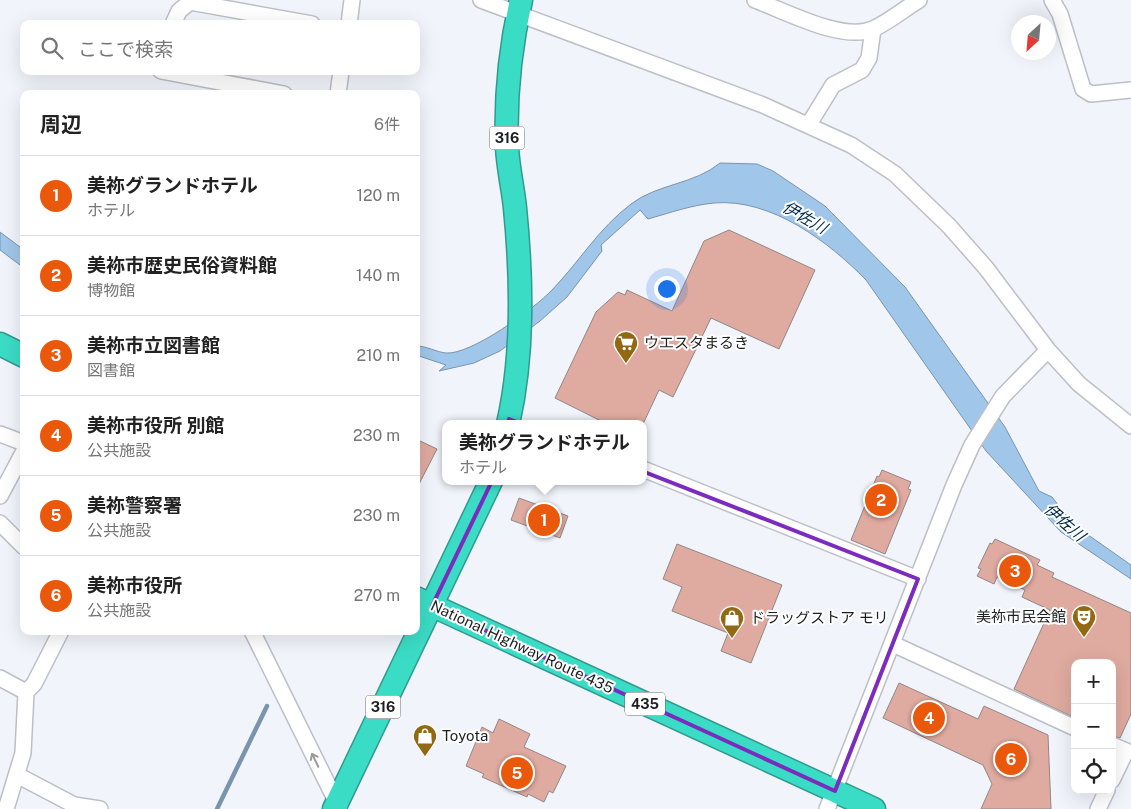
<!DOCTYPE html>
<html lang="ja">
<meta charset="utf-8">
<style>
body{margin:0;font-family:"Public Sans","Noto Sans JP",sans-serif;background:#f6f6f6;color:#222}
.controls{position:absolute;right:15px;bottom:15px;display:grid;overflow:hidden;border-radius:10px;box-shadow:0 5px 20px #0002}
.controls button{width:45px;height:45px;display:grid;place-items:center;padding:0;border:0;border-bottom:1px solid #e0e0e0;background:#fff;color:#222;font:25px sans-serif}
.compass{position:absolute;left:1011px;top:15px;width:45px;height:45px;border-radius:50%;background:#fff;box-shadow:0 5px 20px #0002;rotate:206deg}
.you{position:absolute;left:666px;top:288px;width:18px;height:18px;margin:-12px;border:4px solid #fff;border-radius:50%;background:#1a73e8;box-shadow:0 0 0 8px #1a73e833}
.badge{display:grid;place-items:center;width:32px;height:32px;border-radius:50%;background:#ea580c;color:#fff;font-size:16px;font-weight:700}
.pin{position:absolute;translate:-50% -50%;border:2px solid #fff;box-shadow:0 1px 5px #0006}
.popup{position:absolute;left:442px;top:420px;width:205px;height:65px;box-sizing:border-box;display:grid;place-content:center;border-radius:10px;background:#fff;filter:drop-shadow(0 1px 4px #0005);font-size:16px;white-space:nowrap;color:#767676}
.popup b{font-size:19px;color:#222}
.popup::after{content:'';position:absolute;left:50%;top:100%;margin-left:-10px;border:10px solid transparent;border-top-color:#fff}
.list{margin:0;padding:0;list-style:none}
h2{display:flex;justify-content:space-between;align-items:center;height:65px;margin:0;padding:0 20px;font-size:21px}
h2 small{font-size:16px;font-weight:400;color:#767676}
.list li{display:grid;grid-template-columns:32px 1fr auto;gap:15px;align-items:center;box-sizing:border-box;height:80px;padding:0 20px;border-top:1px solid #e0e0e0}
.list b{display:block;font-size:19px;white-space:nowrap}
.list p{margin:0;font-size:16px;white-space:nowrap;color:#767676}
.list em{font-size:16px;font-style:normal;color:#767676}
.icon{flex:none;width:28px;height:28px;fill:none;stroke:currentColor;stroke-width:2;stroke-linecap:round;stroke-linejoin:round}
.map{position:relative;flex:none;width:1131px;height:809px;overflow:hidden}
.search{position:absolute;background:#fff;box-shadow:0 5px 20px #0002;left:20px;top:20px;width:400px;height:55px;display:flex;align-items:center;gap:12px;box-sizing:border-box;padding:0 18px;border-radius:10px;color:#767676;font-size:19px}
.panel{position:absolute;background:#fff;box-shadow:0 5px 20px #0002;left:20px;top:90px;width:400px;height:545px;border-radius:10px}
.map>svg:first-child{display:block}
.water{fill:#a0c6e9;stroke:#7994ad}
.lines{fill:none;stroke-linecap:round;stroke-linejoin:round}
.stream{stroke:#7994ad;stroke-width:4.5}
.building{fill:#dfaaa0;stroke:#908785}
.minor-casing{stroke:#bdbfc7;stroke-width:18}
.highway-casing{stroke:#319a8d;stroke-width:25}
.minor{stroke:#fff;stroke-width:15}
.highway{stroke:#3bdcc6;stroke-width:22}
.oneway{stroke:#9a9a9c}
.marked{fill:none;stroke:#7b2cbf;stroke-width:4;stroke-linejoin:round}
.labels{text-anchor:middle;stroke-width:4;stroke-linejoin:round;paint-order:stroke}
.shield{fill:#fff;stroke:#626264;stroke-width:1}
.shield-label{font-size:14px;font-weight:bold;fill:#1e1f22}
.poi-label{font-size:15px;fill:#1e1f22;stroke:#fff;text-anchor:start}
.street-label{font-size:15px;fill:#1e1f22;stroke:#fff}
.water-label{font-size:16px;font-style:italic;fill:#002b4c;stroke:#fff}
</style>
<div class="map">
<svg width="1131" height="809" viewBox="0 0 1131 809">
<rect width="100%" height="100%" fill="#f2f4fc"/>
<path class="water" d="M 720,163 L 757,164 L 773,171 L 825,206 L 905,287 L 1005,427 L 1039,491 L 1052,497 L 1074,525 L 1131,565 L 1131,579 L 1061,532 L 986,451 L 866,280 C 829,242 771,198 714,203 C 692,205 669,213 648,219 L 640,210 L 601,245 L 602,251 L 567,297 L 540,321 L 500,351 L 474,363 L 439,371 L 446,365 L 416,355 L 416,346 C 427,346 436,352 446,353 C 471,355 534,309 552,290 C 580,261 598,229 631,204 C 657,184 695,184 720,163 Z
M 0,232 L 24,250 L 24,268 L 0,250 Z"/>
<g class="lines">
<path class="stream" d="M 217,809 L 267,706"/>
</g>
<path class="building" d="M 729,230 L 815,270 L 779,349 L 711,318 L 673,397 L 659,390 L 643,424 L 607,424 L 555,398 L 596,312 L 618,292 L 625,295 L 627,290 L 672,311 L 704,241 Z
M 416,439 L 437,449 L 416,490 Z
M 882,470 L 911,482 L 908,489 L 911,490 L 885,554 L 851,540 L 877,476 L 879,477 Z
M 519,498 L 568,516 L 560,538 L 511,520 Z
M 995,539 L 1040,560 L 1037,565 L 1054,573 L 1052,577 L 1131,613 L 1131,714 L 1120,738 L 1112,736 L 1112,663 L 1075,663 L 1075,718 L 1014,689 L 1050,610 L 1022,597 L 1025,590 L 997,577 L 994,584 L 977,576 L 981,569 L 978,568 L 990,543 L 992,544 Z
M 677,544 L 782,585 L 751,663 L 721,651 L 728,633 L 672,611 L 682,587 L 663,579 Z
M 899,683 L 978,719 L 984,706 L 1048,735 L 1051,809 L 981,809 L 992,784 L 983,765 L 883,718 Z
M 499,719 L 530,734 L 524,747 L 566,766 L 553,793 L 549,791 L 544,802 L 528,794 L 527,797 L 482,777 L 484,774 L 466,766 L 482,727 L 493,733 Z"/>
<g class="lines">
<g class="minor-casing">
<path id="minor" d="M 481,0 L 763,105 L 851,145 L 895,174 L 949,226 L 986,268 L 1048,350 L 1079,384 L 1131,426
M 755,0 C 785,11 842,42 873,29 C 889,22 904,9 919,0
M 1052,0 L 1060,14 L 1083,89 L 1091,94 L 1131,90
M 173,24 L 179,11 L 190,2 L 312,24
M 349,24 L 352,0
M 161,71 L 284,94
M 338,94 L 341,71
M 809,124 L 833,85 L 862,70 L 869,58 L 873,29
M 0,434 L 24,443
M 643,469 L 918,579
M 0,496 L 24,451
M 0,523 L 24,547
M 252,631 L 339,807
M 893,644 L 1075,728
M 0,678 L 26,692
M 1112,745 L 1126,751 L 1112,780
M 17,775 L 74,805 L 100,809
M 6,809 L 23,753 L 26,692 L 34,684 L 61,631
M 827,809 L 954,485 L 972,445 L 1003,396 L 1048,350
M 1098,809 L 1107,790"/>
</g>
<g class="highway-casing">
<path id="highway" d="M 0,344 L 24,356
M 508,424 C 524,354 522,279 515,208 C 513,188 508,168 507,147 C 505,97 510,49 521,0
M 416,598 L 874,809
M 334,809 L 491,481"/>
</g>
<use href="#minor" class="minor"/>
<use href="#highway" class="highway"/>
</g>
<defs><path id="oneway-shaft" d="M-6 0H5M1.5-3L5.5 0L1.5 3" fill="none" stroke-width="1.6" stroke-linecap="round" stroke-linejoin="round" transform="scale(1.25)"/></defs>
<use class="oneway" href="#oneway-shaft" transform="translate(315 760) rotate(-116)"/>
<path class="marked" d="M 509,419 L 918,579 L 835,791 L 432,606 L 491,483 Z"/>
<defs>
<g id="supermarket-pin" transform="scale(1.25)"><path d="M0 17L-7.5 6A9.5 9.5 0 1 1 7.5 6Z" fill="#926912" stroke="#fff"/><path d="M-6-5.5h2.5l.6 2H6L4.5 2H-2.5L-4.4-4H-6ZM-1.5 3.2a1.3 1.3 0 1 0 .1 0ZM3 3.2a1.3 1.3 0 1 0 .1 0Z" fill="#fff"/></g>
<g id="theatre-pin" transform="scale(1.25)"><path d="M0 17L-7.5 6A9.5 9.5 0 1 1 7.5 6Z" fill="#926912" stroke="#fff"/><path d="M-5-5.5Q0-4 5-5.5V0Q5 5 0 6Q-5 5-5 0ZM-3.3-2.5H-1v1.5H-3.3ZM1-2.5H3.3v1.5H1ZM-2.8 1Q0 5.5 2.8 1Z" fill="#fff"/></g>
<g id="shop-pin" transform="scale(1.25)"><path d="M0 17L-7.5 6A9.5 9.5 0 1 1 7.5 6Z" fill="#926912" stroke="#fff"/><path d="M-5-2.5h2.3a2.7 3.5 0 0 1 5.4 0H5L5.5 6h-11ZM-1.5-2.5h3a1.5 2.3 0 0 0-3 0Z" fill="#fff"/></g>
</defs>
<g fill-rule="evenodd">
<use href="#supermarket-pin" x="626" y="343"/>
<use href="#theatre-pin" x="1084" y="617"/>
<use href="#shop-pin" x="732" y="618"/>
<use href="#shop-pin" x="425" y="736"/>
</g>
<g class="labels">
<g class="shield">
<rect x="489.5" y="126.5" width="35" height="23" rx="4"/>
<rect x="625" y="692.5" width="40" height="23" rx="4"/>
<rect x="365.5" y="695.5" width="35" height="23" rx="4"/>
</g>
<g class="shield-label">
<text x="507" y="143">316</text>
<text x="645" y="709">435</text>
<text x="383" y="712">316</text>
</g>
<g class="poi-label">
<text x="644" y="348">ウエスタまるき</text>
<text x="1066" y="622" text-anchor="end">美祢市民会館</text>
<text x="750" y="623">ドラッグストア モリ</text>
<text x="442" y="741">Toyota</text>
</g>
<g class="street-label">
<text transform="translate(522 647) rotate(25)" y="5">National Highway Route 435</text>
</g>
<g class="water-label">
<text transform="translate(805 217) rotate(30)" y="6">伊佐川</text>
<text transform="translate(1065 522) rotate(41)" y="6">伊佐川</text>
</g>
</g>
</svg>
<div class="controls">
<button>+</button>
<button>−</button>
<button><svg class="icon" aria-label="locate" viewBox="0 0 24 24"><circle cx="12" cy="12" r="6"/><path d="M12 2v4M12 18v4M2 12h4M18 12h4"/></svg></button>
</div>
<svg class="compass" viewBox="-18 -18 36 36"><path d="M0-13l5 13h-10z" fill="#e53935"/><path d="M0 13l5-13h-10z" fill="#767676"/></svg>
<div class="you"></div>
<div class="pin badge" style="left:544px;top:520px">1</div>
<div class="popup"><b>美祢グランドホテル</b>ホテル</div>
<div class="pin badge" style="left:881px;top:500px">2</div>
<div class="pin badge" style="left:1015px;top:571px">3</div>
<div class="pin badge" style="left:929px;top:718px">4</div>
<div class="pin badge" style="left:517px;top:773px">5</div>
<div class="pin badge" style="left:1011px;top:759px">6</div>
<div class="search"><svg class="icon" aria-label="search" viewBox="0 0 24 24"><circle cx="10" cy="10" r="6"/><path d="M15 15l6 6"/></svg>ここで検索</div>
<section class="panel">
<h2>周辺<small>6件</small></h2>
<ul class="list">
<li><span class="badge">1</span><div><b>美祢グランドホテル</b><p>ホテル</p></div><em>120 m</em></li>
<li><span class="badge">2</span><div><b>美袮市歴史民俗資料館</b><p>博物館</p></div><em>140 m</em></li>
<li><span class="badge">3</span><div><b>美祢市立図書館</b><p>図書館</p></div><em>210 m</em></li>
<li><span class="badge">4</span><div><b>美祢市役所 別館</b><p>公共施設</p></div><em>230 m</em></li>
<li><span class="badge">5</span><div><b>美祢警察署</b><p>公共施設</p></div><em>230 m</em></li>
<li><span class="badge">6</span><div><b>美祢市役所</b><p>公共施設</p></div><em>270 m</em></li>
</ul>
</section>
</div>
